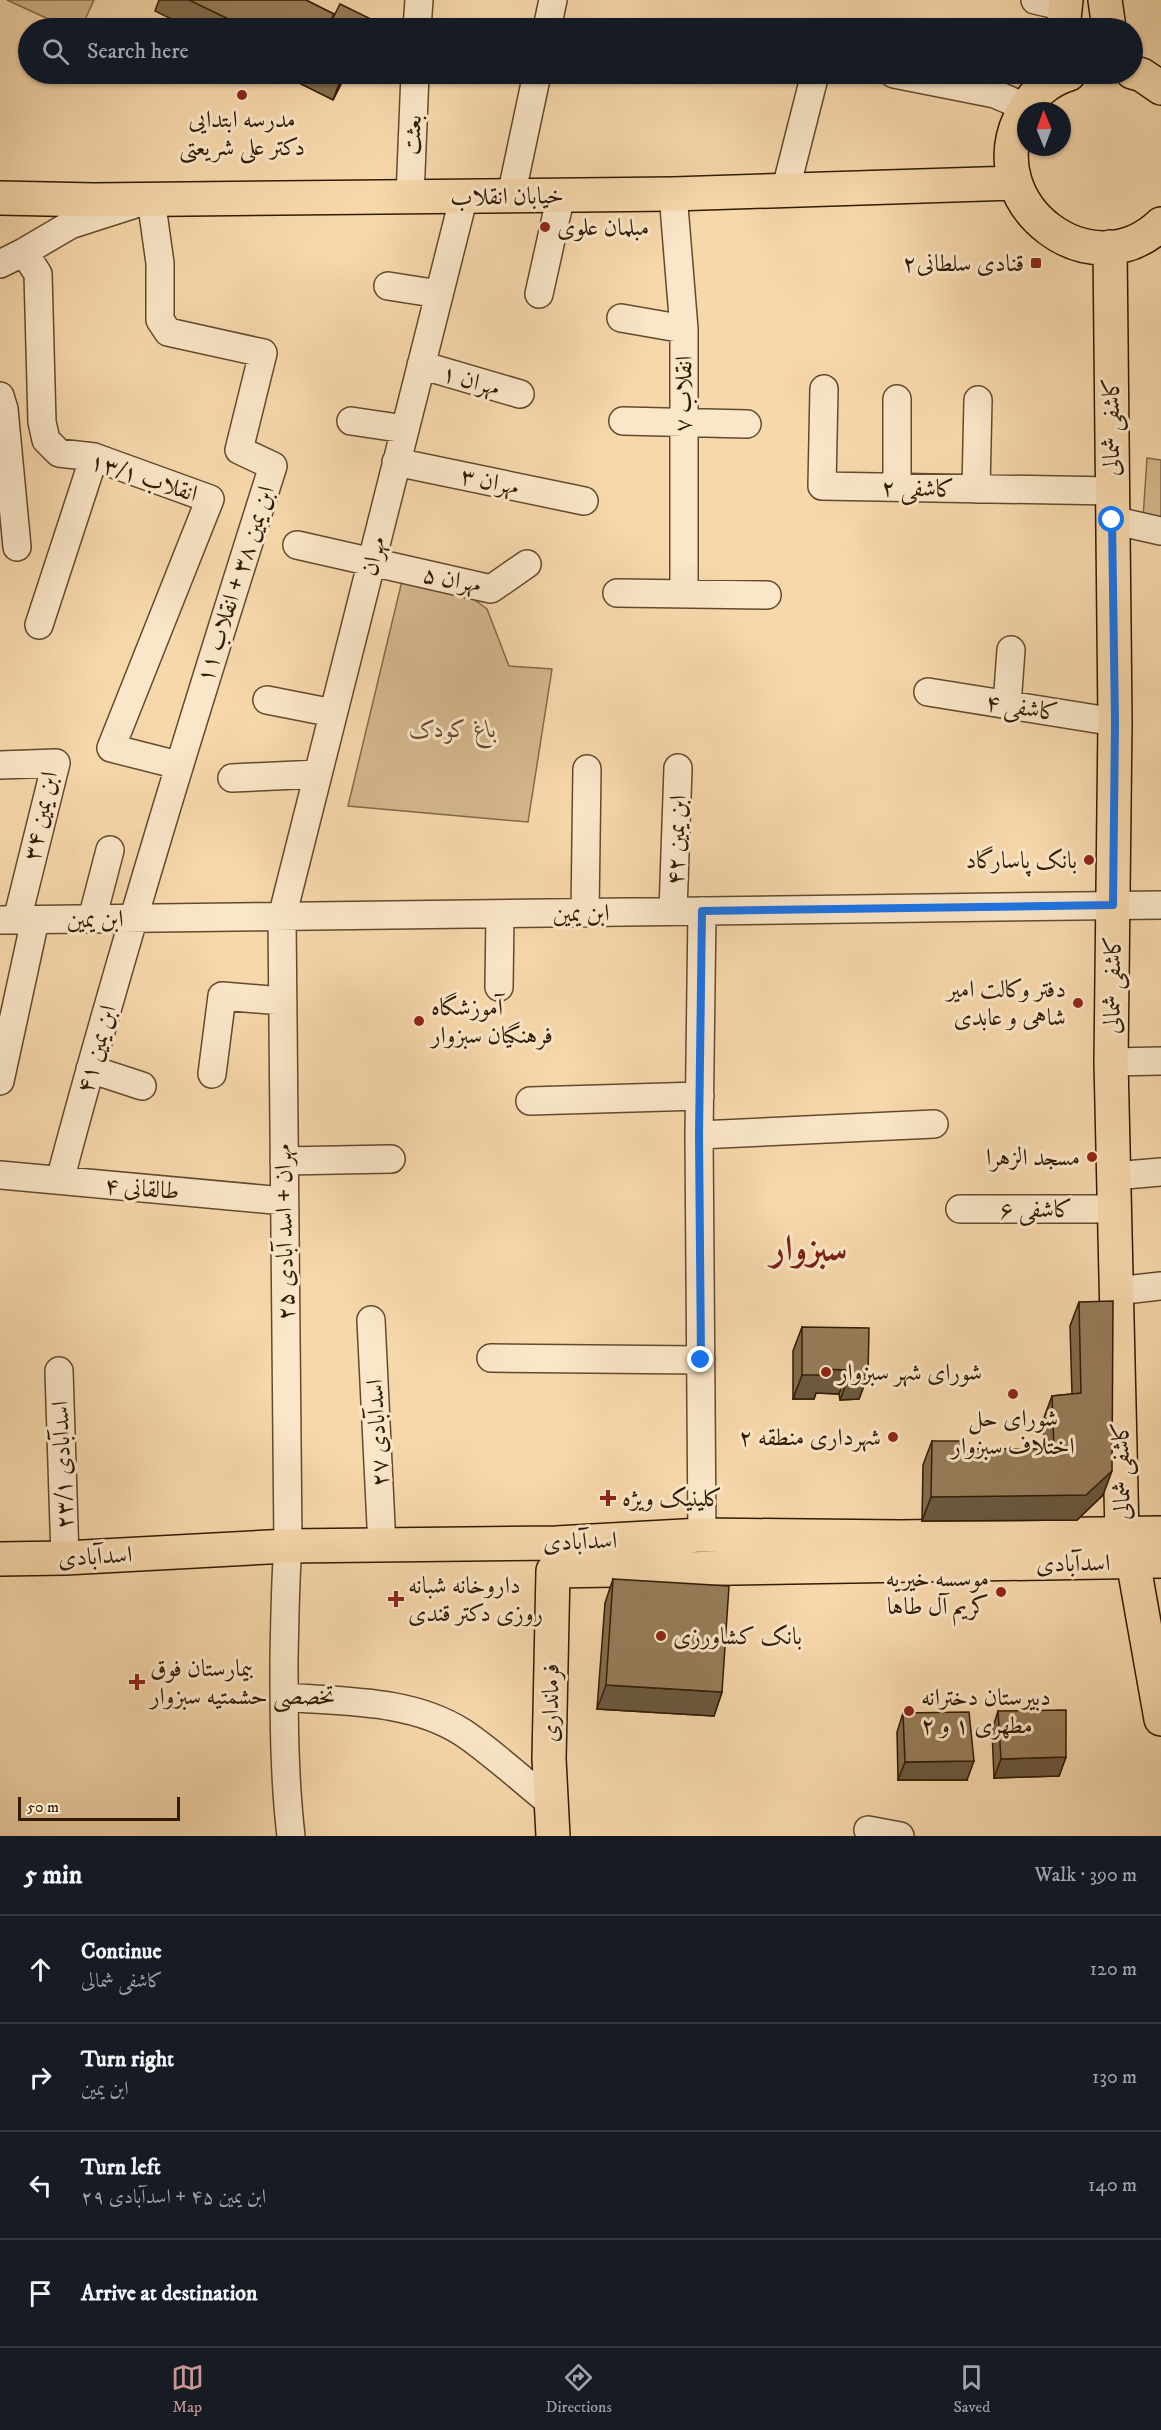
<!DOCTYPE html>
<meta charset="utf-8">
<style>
body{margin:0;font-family:"IM FELL DW Pica",Amiri,serif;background:#20242c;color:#f1f3f6}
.compass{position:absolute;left:1017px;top:102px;width:54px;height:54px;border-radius:50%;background:#171b24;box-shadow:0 2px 4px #0004;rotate:359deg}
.scale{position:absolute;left:18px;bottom:15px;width:162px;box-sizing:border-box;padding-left:6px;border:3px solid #301b03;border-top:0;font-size:16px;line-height:21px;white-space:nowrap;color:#301b03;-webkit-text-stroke:4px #fae6c8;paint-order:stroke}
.stop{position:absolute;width:18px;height:18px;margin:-14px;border:4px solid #1a73e8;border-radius:50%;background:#fff}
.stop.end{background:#1a73e8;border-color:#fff;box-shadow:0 2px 6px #0008}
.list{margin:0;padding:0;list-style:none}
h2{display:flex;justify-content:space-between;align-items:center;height:78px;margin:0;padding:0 24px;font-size:26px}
h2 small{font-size:20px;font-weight:400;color:#9ea1a6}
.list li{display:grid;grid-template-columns:39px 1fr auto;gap:18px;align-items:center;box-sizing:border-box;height:108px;padding:0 24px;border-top:2px solid #363941}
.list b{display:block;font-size:22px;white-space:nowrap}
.list p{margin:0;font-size:20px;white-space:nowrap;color:#9ea1a6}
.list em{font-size:20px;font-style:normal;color:#9ea1a6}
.icon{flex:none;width:33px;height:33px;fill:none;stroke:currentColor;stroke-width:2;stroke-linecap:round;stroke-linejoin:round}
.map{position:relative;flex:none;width:1161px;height:1836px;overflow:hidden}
.search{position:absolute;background:#171b24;box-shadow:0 2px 4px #0004;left:18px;right:18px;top:18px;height:66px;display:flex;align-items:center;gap:15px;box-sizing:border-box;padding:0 21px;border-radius:33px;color:#9ea1a6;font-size:22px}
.sheet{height:510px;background:#171b24}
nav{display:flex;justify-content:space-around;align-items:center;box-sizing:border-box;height:84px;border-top:2px solid #363941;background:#171b24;font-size:16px;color:#9ea1a6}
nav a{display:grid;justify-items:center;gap:3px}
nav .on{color:#c59692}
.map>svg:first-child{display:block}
.green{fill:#d5b88e;stroke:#826a48;stroke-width:1.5}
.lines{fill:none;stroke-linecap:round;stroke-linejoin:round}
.minor-casing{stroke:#624a2d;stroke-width:30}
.major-casing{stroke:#301b03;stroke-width:36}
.minor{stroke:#fae6c8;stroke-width:27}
.major{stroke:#f7d8ab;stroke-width:33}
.wall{fill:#826c4d;stroke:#301b03;stroke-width:1.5}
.shaded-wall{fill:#6a583f;stroke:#301b03;stroke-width:1.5}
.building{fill:#977d5a;stroke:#301b03;stroke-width:1.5}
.route{stroke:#1a73e8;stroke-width:8}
.poi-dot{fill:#8f2418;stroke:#fae6c8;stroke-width:2}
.labels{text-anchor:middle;stroke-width:6;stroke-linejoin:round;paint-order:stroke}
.poi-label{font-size:24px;fill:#301b03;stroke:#fae6c8;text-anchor:start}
.street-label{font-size:24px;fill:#301b03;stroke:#fae6c8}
.park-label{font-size:24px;font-style:italic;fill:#624a2d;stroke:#fae6c8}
.town-label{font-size:36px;font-weight:bold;fill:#7a1f14;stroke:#fae6c8}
</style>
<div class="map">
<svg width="1161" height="1836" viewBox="0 0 1161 1836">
<rect width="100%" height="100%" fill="#f7d8ab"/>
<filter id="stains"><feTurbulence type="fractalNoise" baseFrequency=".00333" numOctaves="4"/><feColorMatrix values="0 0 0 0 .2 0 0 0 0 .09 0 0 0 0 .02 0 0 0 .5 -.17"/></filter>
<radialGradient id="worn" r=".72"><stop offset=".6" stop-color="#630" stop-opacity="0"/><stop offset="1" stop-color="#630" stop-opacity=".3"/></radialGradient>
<path class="green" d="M 7,0 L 94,0 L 81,28 L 68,28 Z
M 1147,458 L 1161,460 L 1161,522 L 1143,518 Z
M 407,560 L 433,569 L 487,609 L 509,666 L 552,669 L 528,822 L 348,806 Z"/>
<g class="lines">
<g class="minor-casing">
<path id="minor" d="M 1035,0 L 1065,7
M 417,28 L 419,0
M 547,28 L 553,0
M 894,74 L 995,94 L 1025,107
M 785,192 L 815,74
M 673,194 L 684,329 L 684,594
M 511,196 L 537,74
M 410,197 L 415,74
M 24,252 L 38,274 L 42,422 L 46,440 L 59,453 L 94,457 L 210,499 L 111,748 L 178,765
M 0,264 L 24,252 L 70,225 L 151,199 L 160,263 L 160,320 L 168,332 L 263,353 L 239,450 L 273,466 C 198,703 124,940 60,1180
M 388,286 L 439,294
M 539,294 L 561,195
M 621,318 L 684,329
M 421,365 L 520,394
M 824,389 L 822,486 L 1112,491
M 0,396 L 4,409 L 17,547
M 351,421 L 405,429
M 623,421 L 747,424
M 396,462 L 584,501
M 897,487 L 897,399
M 976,489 L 978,400
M 1112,520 L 1161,531
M 297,545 L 491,589 L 527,564
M 617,593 L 767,595
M 39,625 L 94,457
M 928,692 L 1115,722
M 267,700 L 333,713
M 1007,705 L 1011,650
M 0,765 L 56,763 L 17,920
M 232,778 L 318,774
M 673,911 L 678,768
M 585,913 L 587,769
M 92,919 L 110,850
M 0,920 L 1161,905
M 499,987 L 500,914
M 1111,1062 L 1161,1061
M 90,1069 L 142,1086
M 212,1074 L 222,996 L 282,1001
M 0,1081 L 35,920
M 530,1101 L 700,1096
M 699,1135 L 934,1124
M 284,1161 L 391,1159
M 0,1175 L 284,1201
M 1114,1176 L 1161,1172
M 960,1209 L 1113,1209
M 1116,1291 L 1161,1286
M 371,1320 L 382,1546
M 491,1358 L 701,1360
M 59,1371 L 65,1558
M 702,1535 L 699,1135 L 702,911
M 284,1697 C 343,1702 410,1699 462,1732 C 491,1751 524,1782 552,1804
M 868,1830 L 900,1836
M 291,1836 C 284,1777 284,1716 284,1657 C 285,1620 285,1583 288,1546 L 282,917 L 464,196"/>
</g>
<g class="major-casing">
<path id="major" d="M 1105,0 L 1109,28
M 1063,28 L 1066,0
M 1132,72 L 1142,75 L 1161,88
M 1069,74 C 1046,81 1030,97 1020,118 C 979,205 1091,291 1161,224
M 0,198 L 94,200 L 673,194 L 1014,183
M 1110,247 L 1115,722 L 1111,1062 L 1122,1534 L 1133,1561 L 1161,1719
M 0,1559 L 65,1558 L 288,1546 L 556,1543 L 702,1535 L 900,1537 L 1161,1533
M 553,1836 L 549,1759 L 553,1571 L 1161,1561"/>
</g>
<use href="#minor" class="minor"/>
<use href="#major" class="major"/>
</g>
<path class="wall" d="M 159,0 L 306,0 L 334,14 L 371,19 L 368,28 L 189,28 L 155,11 Z
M 281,74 L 346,74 L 333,100 Z
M 1079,1302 L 1103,1495 L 1077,1520 L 922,1521 L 923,1465 L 932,1441 L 961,1449 L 1044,1449 L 1043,1420 L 1052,1396 L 1072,1394 L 1070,1326 Z
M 802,1327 L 868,1375 L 859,1399 L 840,1400 L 839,1394 L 816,1393 L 814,1399 L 793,1399 L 793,1351 Z
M 613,1579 L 722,1692 L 714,1716 L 597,1709 L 605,1603 Z
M 998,1711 L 1066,1757 L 1059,1776 L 994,1778 L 992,1730 Z
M 903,1713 L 967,1780 L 898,1780 L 897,1732 Z"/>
<path class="shaded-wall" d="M 344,74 L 346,74 L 333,100 L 340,81 Z
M 823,1369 L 848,1370 L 839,1394 L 816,1393 L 814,1399 L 793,1399 L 802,1375 Z
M 868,1375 L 859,1399 L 840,1400 L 849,1376 Z
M 1112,1471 L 1103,1495 L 1077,1520 L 922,1521 L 931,1497 Z
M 606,1685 L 722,1692 L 714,1716 L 597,1709 Z
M 1066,1757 L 1059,1776 L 994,1778 L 1001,1759 Z
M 974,1761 L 967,1780 L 898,1780 L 905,1762 Z"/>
<path class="building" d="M 189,0 L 306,0 L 334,14 L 327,28 L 247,28 Z
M 340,4 L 371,19 L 366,28 L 328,28 Z
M 324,74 L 344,74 L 340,81 Z
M 1113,1301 L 1112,1471 L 1086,1495 L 931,1497 L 932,1441 L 961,1441 L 961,1449 L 1054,1449 L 1052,1396 L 1081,1393 L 1079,1302 Z
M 802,1327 L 869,1328 L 868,1375 L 849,1376 L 848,1370 L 823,1369 L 823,1375 L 802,1375 Z
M 613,1579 L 729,1586 L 722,1692 L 606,1685 Z
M 1066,1710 L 1066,1757 L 1001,1759 L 998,1711 Z
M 969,1712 L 974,1761 L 905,1762 L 903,1713 Z"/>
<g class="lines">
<path class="route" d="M 701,1360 L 699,1135 L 702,911 L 1113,905 L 1115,722 L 1112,520"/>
</g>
<g class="poi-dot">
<circle cx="242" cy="95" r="6"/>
<circle cx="545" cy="227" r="6"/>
<rect x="1030" y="257" width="12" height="12" rx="3"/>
<circle cx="1089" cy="860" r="6"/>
<circle cx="1078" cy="1003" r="6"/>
<circle cx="419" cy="1021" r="6"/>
<circle cx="1092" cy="1157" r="6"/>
<circle cx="826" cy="1372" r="6"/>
<circle cx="1013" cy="1394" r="6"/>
<circle cx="893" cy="1437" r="6"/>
<path d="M605 1489h6v6h6v6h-6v6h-6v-6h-6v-6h6z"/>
<circle cx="1001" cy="1592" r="6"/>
<path d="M393 1590h6v6h6v6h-6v6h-6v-6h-6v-6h6z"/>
<circle cx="661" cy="1636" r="6"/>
<path d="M134 1673h6v6h6v6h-6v6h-6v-6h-6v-6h6z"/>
<circle cx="909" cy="1711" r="6"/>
</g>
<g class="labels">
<g class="poi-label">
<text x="242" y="127" text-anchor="middle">مدرسه ابتدایی<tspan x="242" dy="28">دکتر علی شریعتی</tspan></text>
<text x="557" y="235">مبلمان علوی</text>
<text x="1024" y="271" text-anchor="end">قنادی سلطانی۲</text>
<text x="1077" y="868" text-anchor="end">بانک پاسارگاد</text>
<text x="1066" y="997" text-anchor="end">دفتر وکالت امیر<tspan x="1066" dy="28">شاهی و عابدی</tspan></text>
<text x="431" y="1015">آموزشگاه<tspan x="431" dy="28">فرهنگیان سبزوار</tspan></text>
<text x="1080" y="1165" text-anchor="end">مسجد الزهرا</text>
<text x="838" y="1380">شورای شهر سبزوار</text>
<text x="1013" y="1426" text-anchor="middle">شورای حل<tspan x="1013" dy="28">اختلاف سبزوار</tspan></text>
<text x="881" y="1445" text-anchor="end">شهرداری منطقه ۲</text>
<text x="622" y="1506">کلینیک ویژه</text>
<text x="989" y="1586" text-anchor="end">موسسه خیریه<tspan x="989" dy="28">کریم آل طاها</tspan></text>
<text x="408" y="1593">داروخانه شبانه<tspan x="408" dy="28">روزی دکتر قندی</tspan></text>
<text x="673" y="1644">بانک کشاورزی</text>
<text x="150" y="1676">بیمارستان فوق<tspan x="150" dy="28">تخصصی حشمتیه سبزوار</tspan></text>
<text x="921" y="1705">دبیرستان دخترانه<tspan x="921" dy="28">مطهری ۱ و ۲</tspan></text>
</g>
<g class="street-label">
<text transform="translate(412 135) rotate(-87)" y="8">بعثت</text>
<text transform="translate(507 196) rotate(-1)" y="8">خیابان انقلاب</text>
<text transform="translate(471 380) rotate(16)" y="8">مهران ۱</text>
<text transform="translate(683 394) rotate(-89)" y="8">انقلاب ۷</text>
<text transform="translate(1111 427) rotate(-90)" y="8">کاشفی شمالی</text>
<text transform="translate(144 477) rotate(18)" y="8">انقلاب ۱۳/۱</text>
<text transform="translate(490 481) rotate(12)" y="8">مهران ۳</text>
<text transform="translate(918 488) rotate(1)" y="8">کاشفی ۲</text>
<text transform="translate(373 556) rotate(-76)" y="8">مهران</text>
<text transform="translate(452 579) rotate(11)" y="8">مهران ۵</text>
<text transform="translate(235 584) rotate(-72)" y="8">ابن یمین ۳۸ + انقلاب ۱۱</text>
<text transform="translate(1022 707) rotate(9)" y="8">کاشفی ۴</text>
<text transform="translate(40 816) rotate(-78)" y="8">ابن یمین ۳۴</text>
<text transform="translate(676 840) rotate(-88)" y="8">ابن یمین ۴۲</text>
<text transform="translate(581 913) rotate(-1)" y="8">ابن یمین</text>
<text transform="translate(95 919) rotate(-1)" y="8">ابن یمین</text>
<text transform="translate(1112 985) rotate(-89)" y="8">کاشفی شمالی</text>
<text transform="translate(96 1049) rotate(-74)" y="8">ابن یمین ۴۱</text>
<text transform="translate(142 1188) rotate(5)" y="8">طالقانی ۴</text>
<text x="1036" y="1217">کاشفی ۶</text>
<text transform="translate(284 1232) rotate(-91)" y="8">مهران + اسد آبادی ۲۵</text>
<text transform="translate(377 1433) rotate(-93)" y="8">اسدآبادی ۲۷</text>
<text transform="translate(62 1465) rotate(-92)" y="8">اسدآبادی ۲۳/۱</text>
<text transform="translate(1121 1471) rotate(-91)" y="8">کاشفی شمالی</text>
<text transform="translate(580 1541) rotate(-2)" y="8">اسدآبادی</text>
<text transform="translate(95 1556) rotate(-3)" y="8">اسدآبادی</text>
<text transform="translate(1073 1563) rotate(-1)" y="8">اسدآبادی</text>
<text transform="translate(550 1703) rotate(-89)" y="8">فرمانداری</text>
</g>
<g class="park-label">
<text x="453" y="737">باغ کودک</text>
</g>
<g class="town-label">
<text x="809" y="1260">سبزوار</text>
</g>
</g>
<rect width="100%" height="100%" filter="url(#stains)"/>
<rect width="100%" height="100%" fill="url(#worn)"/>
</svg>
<svg class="compass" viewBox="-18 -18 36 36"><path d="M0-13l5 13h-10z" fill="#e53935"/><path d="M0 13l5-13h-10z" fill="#9ea1a6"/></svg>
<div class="scale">50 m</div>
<div class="stop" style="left:1112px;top:520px"></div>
<div class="stop end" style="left:701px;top:1360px"></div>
<div class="search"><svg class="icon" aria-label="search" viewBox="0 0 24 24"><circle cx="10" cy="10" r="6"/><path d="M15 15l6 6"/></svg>Search here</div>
</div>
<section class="sheet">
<h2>5 min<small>Walk · 390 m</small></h2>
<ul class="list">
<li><svg class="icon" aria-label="ahead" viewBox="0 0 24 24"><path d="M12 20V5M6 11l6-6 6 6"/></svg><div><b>Continue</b><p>کاشفی شمالی</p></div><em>120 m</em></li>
<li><svg class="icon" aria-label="right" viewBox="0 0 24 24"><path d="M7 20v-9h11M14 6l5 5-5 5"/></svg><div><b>Turn right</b><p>ابن یمین</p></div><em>130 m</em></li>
<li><svg class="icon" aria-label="left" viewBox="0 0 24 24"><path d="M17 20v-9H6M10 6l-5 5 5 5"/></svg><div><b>Turn left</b><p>ابن یمین ۴۵ + اسدآبادی ۲۹</p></div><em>140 m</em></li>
<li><svg class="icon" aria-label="arrive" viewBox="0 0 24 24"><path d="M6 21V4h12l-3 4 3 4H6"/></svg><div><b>Arrive at destination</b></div></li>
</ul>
</section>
<nav>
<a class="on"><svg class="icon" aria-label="map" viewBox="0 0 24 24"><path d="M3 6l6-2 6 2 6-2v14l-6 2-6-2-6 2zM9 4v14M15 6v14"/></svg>Map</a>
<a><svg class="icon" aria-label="directions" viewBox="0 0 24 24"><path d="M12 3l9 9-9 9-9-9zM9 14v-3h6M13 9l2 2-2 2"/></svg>Directions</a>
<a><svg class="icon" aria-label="saved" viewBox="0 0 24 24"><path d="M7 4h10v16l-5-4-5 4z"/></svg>Saved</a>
</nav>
